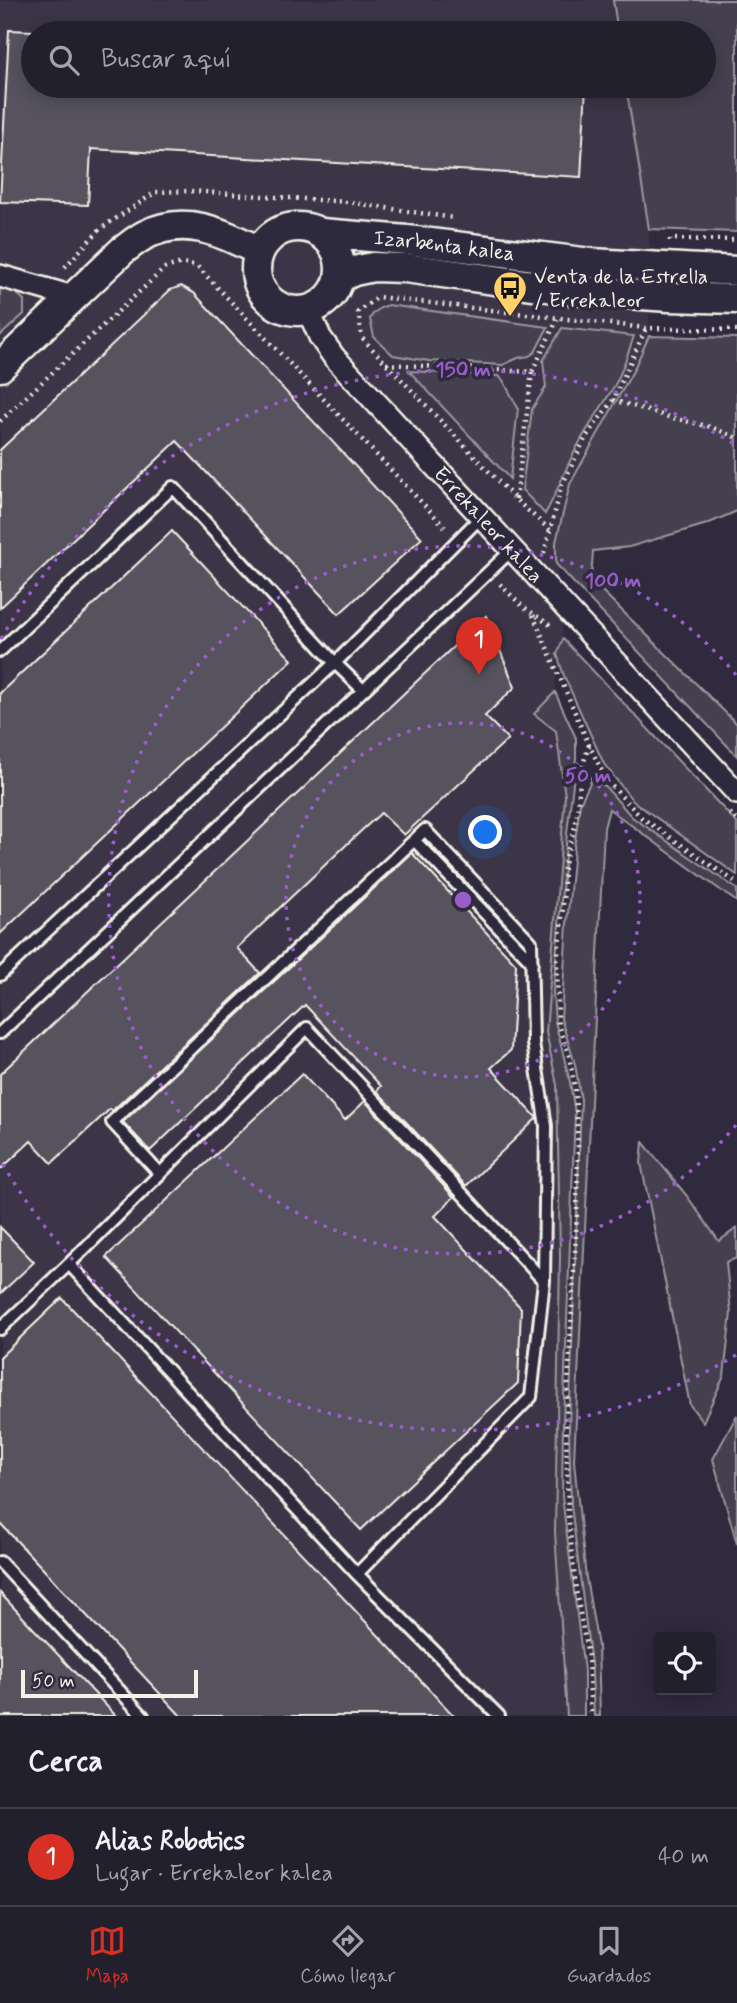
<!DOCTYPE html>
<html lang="es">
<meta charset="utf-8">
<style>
body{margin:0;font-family:Mynerve,sans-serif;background:#2b2836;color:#f1f3f6}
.controls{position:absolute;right:21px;bottom:21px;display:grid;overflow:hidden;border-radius:7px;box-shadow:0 4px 18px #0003}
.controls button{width:63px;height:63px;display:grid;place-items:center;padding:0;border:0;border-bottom:2px solid #403e4a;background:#23202e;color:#f1f3f6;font:35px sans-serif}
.scale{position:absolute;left:21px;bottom:18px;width:177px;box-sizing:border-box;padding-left:7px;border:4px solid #f4f1e8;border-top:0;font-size:19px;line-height:24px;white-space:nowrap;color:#f4f1e8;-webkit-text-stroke:5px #2f2a3d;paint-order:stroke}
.you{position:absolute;left:486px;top:833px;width:24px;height:24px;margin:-18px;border:5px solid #fff;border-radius:50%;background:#1a73e8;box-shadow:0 0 0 10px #1a73e833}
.badge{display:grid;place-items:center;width:46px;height:46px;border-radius:50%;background:#d93025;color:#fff;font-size:23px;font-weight:700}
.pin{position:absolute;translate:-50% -58px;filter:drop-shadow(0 2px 4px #0008)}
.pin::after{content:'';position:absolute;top:37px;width:24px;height:21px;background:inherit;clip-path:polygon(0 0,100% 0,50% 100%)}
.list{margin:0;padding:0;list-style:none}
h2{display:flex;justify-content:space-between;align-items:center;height:91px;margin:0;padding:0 28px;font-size:30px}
h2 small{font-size:23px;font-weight:400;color:#a3a3aa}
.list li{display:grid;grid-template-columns:46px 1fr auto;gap:21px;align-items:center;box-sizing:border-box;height:98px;padding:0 28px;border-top:2px solid #403e4a}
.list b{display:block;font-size:26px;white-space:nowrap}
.list p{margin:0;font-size:23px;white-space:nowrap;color:#a3a3aa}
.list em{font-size:23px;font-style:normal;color:#a3a3aa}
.icon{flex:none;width:38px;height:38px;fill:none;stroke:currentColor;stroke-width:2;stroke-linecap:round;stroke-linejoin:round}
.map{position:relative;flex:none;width:737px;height:1716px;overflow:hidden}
.search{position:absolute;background:#23202e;box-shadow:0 4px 18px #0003;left:21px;right:21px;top:21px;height:77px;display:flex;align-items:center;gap:18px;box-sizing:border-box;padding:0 24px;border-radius:38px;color:#a3a3aa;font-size:26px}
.sheet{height:189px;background:#23202e}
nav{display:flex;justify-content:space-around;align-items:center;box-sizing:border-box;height:98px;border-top:2px solid #403e4a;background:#23202e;font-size:19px;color:#a3a3aa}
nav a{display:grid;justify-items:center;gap:4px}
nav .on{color:#d93025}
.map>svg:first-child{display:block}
.built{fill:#3b3647}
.green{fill:#454050;stroke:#9c989c;stroke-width:2}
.building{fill:#56525f;stroke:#f4f1e8;stroke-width:2}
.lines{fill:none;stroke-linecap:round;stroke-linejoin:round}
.lane-casing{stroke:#f4f1e8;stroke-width:16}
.street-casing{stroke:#f4f1e8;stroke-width:26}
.secondary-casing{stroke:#f4f1e8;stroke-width:33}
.path{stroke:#f4f1e8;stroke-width:4.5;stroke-dasharray:2 5;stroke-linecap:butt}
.lane{stroke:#2f2a3d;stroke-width:10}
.street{stroke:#2f2a3d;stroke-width:21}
.secondary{stroke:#2f2a3d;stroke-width:28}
.ring{fill:none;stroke:#995dc9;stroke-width:3.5;stroke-dasharray:3.5 7}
.labels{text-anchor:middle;stroke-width:7;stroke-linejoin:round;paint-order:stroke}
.street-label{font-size:21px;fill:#f4f1e8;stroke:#2f2a3d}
.poi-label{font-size:21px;fill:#f4f1e8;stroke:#2f2a3d;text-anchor:start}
.centre{fill:#995dc9;stroke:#2f2a3d;stroke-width:3.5}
.ring-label{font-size:21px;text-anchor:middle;font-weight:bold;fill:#995dc9;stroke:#2f2a3d;stroke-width:7;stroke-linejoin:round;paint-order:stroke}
</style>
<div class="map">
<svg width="737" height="1716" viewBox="0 0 737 1716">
<rect width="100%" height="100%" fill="#2f2a3d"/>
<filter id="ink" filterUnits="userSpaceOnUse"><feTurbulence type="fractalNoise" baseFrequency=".0143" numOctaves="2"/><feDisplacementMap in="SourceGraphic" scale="14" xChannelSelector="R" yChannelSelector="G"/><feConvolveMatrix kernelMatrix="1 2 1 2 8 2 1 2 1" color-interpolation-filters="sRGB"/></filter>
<g filter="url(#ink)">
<path class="built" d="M 0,0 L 613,0 L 618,33 L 33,33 L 33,86 L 626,86 L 649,229 L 649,336 L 556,542 L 556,564 L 563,639 L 557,654 L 555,692 L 534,714 L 556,731 L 565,796 L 546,1032 L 557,1085 L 560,1257 L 555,1532 L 567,1716 L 0,1716 Z"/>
<path class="green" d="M 613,0 L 737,0 L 737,232 L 649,229 L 626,86 L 704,86 L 704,33 L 618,33 Z
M 0,288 L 15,292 L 24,300 L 24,314 L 0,336 Z
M 388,305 L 548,327 L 535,352 L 529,356 L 518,358 L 503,365 L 429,361 L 393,355 L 374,337 L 370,319 L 373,314 L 380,308 Z
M 562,328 L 634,336 C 629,351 624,366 617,381 C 604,405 587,427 575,451 C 564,471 557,494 545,514 L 522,490 L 532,409 L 546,387 L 543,361 Z
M 649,336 L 737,338 L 737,511 L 707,524 L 629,547 L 593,551 L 591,580 L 737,724 L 737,756 L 556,564 L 556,542 L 570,484 L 633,371 Z
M 409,371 L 499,376 L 503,380 L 518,408 L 510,479 Z
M 563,639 L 737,823 L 737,875 L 633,801 L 604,764 L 564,676 L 557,654 Z
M 555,692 L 576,738 L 576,759 L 567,833 L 553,993 L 555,1021 L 570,1082 L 575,1113 L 563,1423 L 562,1496 L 584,1671 L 584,1716 L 567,1716 L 555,1532 L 560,1257 L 557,1085 L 546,1032 L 565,796 L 556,731 L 534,714 Z
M 591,781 L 604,785 L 632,817 L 737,889 L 737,902 L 609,809 L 604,828 L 574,1461 L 586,1578 L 598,1646 L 600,1716 L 594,1716 L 592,1672 L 571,1505 L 569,1428 L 581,1100 L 575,1064 L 561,1019 L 567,923 L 574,849 L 580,803 Z
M 643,1142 L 687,1196 L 719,1241 L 737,1228 L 737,1258 L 726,1262 L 731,1313 L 724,1376 L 703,1422 L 690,1405 L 641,1163 Z
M 737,1415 L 737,1544 L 713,1459 Z"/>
<path class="building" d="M 9,30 L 33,31 L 33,86 L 586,86 L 581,177 L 91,149 L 88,205 L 0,202 Z
M 181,286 L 194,293 L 422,538 L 339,614 L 177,441 L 0,608 L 0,450 L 170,290 Z
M 172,531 L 292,660 L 0,934 L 0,693 Z
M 486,616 L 515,687 L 485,716 L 508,739 L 404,835 L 381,813 L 361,831 L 237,948 L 260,973 L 112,1111 L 110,1109 L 52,1163 L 31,1141 L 0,1170 L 0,1074 Z
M 412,853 L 516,964 L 511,1050 L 491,1068 L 537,1118 L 466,1186 L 377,1091 L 381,1086 L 305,1005 L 150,1151 L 123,1122 Z
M 302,1074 L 345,1120 L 365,1101 L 454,1197 L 435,1216 L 521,1308 L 518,1383 L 361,1530 L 106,1257 Z
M 0,1227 L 34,1262 L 0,1294 Z
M 62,1298 L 454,1716 L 181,1716 L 0,1523 L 0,1357 Z
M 0,1593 L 116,1716 L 0,1716 Z"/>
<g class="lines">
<g class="lane-casing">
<path id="lane" d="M 0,651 L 173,487 L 335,663 L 363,690
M 414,840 L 532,962
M 0,975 L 335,663 L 482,516
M 0,1033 L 513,549
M 69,1264 L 357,1574 L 531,1397 L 544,1281 L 546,1126 L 533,1043 L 531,942 L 425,830 L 112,1122 L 159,1173
M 0,1329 L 69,1264 L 307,1028 L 544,1281
M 0,1562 L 143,1716
M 357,1574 L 499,1716"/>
</g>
<g class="street-casing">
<g id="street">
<path d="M 0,276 L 73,297"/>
<path id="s1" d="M 308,310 L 320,337 L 334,357 L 737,793"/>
</g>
</g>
<g class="secondary-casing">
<g id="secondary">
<circle cx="298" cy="269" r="42"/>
<path id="s2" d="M 321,233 L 407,240 L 591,263 L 737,271"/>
<path d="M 339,278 L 354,271 L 373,267 L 405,268 L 570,290 L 669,297 L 737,299"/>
<path d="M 0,367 L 122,251 C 129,246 137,239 145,235 C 186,214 222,233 259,251"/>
</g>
</g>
<path class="path" d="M 670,241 L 670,239 L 737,240
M 65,267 L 100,229 L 156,192 L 190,191 L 347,202 L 453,218
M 386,364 L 532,372 L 558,318
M 613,400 L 669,417 L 711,427 L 737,438
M 0,421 L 165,268 L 182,263 L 197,266 L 448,530
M 516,499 L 532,372
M 550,530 L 516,500 L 362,338 L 358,312 L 378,297 L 646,328 L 737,330
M 544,553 L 562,485 L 586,437 L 613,400 L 647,326
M 500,584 L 522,606 L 550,625
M 533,615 L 589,745 L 607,781 L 642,818 L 737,883
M 589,745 L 581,771 L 576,823 L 564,864 L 563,909 L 557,963 L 558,1024 L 569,1056 L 575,1088 L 578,1148 L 577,1214 L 566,1422 L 568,1514 L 576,1590 L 588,1657 L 591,1716
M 730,813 L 737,821"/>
<use href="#lane" class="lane"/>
<use href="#street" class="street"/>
<use href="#secondary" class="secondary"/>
</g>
</g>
<g class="ring">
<circle cx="463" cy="900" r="177"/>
<path d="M736 1125A354 354 0 1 1 736 675"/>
<path d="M736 1355A531 531 0 0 1 1 1161M1 639A531 531 0 0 1 736 445"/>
</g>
<defs>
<g id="bus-pin" transform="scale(1.75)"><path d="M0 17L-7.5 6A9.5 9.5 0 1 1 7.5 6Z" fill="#ffd166" stroke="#2f2a3d"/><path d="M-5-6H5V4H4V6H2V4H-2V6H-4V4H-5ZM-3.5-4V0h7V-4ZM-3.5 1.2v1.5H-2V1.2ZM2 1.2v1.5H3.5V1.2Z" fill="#111"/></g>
</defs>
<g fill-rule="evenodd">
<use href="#bus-pin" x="510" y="288"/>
</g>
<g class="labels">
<g class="street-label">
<text dy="7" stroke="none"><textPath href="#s2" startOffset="124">Izarbenta kalea</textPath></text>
<text dy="7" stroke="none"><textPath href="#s1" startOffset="282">Errekaleor kalea</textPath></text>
</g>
<g class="poi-label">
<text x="534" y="283">Venta de la Estrella<tspan x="534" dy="24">/ Errekaleor</tspan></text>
</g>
</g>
<circle cx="463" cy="900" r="10" class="centre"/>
<g class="ring-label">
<text x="463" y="376">150 m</text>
<text x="613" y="587">100 m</text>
<text x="588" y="782">50 m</text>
</g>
</svg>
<div class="controls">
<button><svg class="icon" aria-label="locate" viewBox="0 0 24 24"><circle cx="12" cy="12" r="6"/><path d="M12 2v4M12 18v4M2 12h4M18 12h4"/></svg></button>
</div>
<div class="scale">50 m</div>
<div class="you"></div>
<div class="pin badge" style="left:479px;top:675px">1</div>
<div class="search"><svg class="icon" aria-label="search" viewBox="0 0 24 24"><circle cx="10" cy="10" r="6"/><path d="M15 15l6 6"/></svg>Buscar aquí</div>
</div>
<section class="sheet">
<h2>Cerca<small></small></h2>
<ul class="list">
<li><span class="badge">1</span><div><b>Alias Robotics</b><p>Lugar · Errekaleor kalea</p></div><em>40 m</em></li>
</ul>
</section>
<nav>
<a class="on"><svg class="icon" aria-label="map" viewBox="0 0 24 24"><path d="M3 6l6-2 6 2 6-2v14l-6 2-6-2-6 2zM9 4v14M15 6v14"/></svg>Mapa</a>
<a><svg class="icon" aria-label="directions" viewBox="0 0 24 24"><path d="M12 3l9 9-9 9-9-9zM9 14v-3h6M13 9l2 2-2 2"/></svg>Cómo llegar</a>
<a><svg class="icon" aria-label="saved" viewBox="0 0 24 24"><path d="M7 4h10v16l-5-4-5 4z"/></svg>Guardados</a>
</nav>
